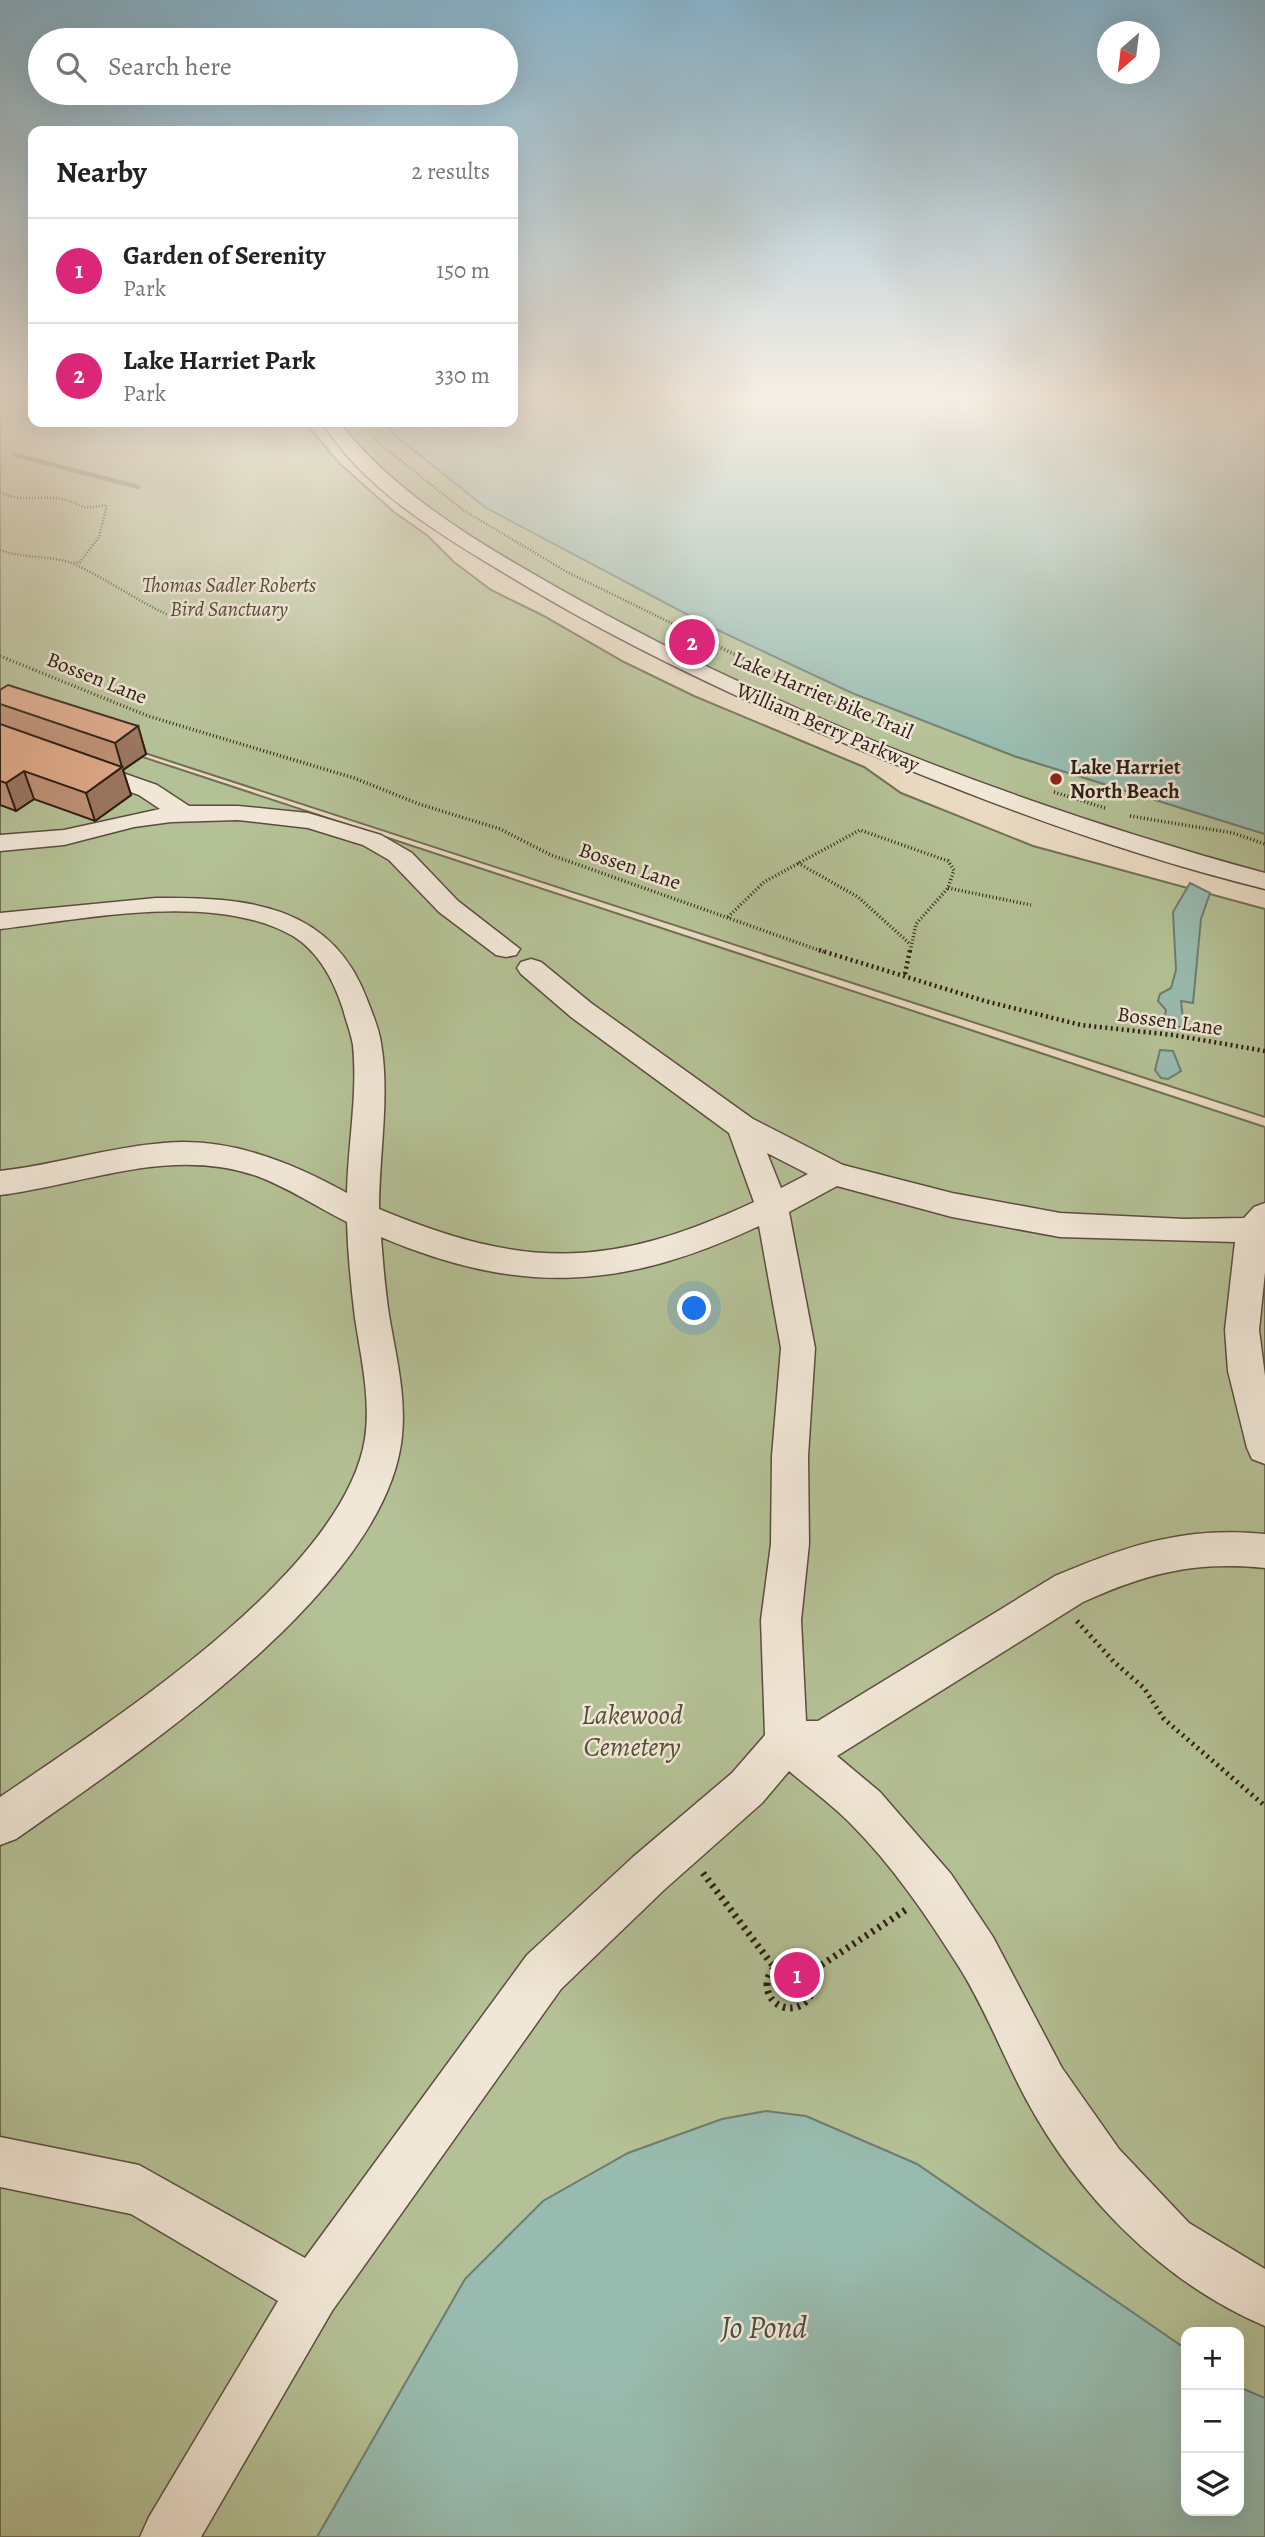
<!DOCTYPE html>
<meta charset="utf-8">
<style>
body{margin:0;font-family:Alegreya,serif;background:#f6f6f6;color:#222}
.controls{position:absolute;right:21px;bottom:21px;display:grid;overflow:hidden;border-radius:14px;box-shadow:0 7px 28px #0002}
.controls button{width:63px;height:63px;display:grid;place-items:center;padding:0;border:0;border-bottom:2px solid #e0e0e0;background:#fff;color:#222;font:35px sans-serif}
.compass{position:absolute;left:1097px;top:21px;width:63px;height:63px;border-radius:50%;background:#fff;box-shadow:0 7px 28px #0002;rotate:208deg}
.you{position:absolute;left:695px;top:1309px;width:24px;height:24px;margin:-18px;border:5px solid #fff;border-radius:50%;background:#1a73e8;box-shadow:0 0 0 10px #1a73e833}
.badge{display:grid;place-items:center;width:46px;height:46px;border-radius:50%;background:#db2777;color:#fff;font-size:23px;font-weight:700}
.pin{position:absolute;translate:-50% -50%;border:4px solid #fff;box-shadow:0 2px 7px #0006}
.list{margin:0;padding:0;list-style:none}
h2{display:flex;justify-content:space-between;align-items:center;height:91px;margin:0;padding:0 28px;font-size:30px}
h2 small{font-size:23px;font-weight:400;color:#767676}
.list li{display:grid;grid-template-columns:46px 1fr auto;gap:21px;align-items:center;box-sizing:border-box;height:105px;padding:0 28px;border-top:2px solid #e0e0e0}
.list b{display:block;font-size:26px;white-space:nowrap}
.list p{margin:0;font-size:23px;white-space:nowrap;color:#767676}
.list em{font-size:23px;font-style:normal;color:#767676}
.icon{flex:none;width:38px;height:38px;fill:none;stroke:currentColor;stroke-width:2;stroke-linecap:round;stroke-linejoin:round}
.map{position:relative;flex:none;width:1265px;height:2537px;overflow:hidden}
.search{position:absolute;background:#fff;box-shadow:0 7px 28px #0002;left:28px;top:28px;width:490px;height:77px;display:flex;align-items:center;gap:18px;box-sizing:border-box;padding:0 24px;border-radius:38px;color:#767676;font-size:26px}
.panel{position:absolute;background:#fff;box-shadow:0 7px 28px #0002;left:28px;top:126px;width:490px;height:301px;border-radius:14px}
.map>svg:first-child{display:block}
.green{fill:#b4c095;stroke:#716f54;stroke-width:2;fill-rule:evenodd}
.water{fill:#98bbaf;stroke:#6e7c71;stroke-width:2}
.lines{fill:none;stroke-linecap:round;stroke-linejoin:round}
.stream{stroke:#6e7c71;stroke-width:4.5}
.minor-casing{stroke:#5d4d40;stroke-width:3}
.path-far4{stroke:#2e1e14;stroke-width:2.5;stroke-dasharray:1 2;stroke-linecap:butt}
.path-far3{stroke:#2e1e14;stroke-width:3.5;stroke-dasharray:1 2.5;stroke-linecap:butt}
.path-far2{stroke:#2e1e14;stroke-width:4.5;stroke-dasharray:2 3.5;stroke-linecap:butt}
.path-far1{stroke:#2e1e14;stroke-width:5;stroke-dasharray:2 4.5;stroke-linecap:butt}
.path{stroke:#2e1e14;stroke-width:7;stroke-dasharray:2.5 5;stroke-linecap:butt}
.minor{fill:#f1e7d7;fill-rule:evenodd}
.wall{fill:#bd9074;stroke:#2e1e14;stroke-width:2}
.shaded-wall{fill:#9a755e;stroke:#2e1e14;stroke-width:2}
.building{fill:#dca787;stroke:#2e1e14;stroke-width:2}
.poi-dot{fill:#8f2418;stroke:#f1e7d7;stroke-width:2.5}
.labels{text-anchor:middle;stroke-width:5;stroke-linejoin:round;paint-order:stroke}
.far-park-label{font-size:21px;font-style:italic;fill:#564f3b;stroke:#f1e7d7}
.far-street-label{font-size:21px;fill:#2e1e14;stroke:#f1e7d7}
.far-poi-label{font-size:21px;font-weight:bold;fill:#2e1e14;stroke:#f1e7d7;text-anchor:start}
.near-park-label{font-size:28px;font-style:italic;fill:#564f3b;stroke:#f1e7d7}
.near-water-label{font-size:32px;font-style:italic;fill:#4e4d42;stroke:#f1e7d7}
</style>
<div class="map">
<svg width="1265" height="2537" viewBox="0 0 1265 2537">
<rect width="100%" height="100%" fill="#eadac2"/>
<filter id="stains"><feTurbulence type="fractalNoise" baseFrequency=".00286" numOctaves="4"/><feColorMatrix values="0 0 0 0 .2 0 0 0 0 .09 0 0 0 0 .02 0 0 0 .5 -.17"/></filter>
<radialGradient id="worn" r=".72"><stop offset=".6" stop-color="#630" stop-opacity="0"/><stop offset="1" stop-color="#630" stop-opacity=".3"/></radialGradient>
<path class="green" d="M 0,393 L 33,393 L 33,422 L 305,422 L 338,462 L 394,512 L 428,536 L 454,562 L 491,590 L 542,615 L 624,662 L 694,696 L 864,767 L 901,793 L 1033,846 L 1265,909 L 1265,1117 L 0,706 Z
M 330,422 L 386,422 L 397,437 L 1014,756 L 1265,834 L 1265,881 L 1140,847 L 742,690 L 457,535 L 339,433 Z
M 0,710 L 1265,1127 L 1265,2537 L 0,2537 ZM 1186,2332 L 1239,2332 L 1239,2511 L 1186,2511 Z"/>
<path class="water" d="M 513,393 L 1265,393 L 1265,834 L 1014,756 L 852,693 L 707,625 L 486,508 L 397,437 L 386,422 L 513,422 Z
M 1190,883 L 1210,893 L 1201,919 L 1193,1003 L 1181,1001 L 1184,1027 C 1173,1028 1162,1028 1156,1017 L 1165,1015 L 1166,1010 L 1158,1001 L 1160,994 L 1171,988 L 1176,970 L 1173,912 Z
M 1160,1050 L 1173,1051 L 1181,1071 L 1168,1079 L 1161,1078 L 1155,1070 Z
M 766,2111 L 806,2116 L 917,2164 L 1186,2349 L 1186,2511 L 1239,2511 L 1239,2387 L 1265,2398 L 1265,2537 L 317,2537 L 465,2279 L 543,2201 L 628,2153 L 722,2119 Z"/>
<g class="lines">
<path class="stream" d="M 15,455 L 138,487"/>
<g class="minor-casing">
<path id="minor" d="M 322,422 L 339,422 C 395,494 477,542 556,587 C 777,713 1020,806 1265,873 L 1265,889 C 1135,857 1009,811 885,760 C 753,706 623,646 501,571 C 436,532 362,487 322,422 Z
M 0,730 L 157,785 L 189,806 L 238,806 L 308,813 L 381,835 L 412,853 L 458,901 L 520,949 L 516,955 L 506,957 L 496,955 L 439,912 L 389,860 L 363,845 L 308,828 L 238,820 L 171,822 L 134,827 L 64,845 L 0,851 L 0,835 L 64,830 L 160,809 L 139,795 L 0,745 Z
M 156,898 C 247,897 333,904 368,1002 C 373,1015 379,1029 381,1043 C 390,1097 379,1155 379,1209 C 525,1270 610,1269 754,1202 L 729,1133 L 571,1017 L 521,974 L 517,968 L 521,962 L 531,959 L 541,962 L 591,1003 L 753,1119 L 843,1165 L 952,1193 L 1060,1213 L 1184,1219 L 1244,1218 L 1254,1207 L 1265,1203 L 1265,1272 L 1259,1330 L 1265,1376 L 1265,1464 L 1252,1459 L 1247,1448 L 1228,1371 L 1225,1330 L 1235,1242 L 1060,1237 L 952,1217 L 837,1186 L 789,1212 L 815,1348 L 808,1456 L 809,1544 L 801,1620 L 806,1721 L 818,1721 L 1055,1576 C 1128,1545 1185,1526 1265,1534 L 1265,1568 C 1195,1561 1147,1573 1083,1602 L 837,1756 L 880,1792 L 951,1874 L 993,1937 L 1062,2068 L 1119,2149 L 1189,2223 L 1265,2269 L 1265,2326 C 1163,2283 1078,2196 1026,2099 C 1003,2056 985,2008 959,1967 C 927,1916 892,1865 850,1823 C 831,1804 809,1788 789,1771 L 762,1803 L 665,1889 L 561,1989 L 332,2311 L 201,2537 L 140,2537 L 149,2517 L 278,2301 L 131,2214 L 0,2187 L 0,2137 L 139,2165 L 305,2258 L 527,1955 L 633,1857 L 732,1773 L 765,1735 L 761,1620 L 771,1544 L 772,1456 L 781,1348 L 759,1226 C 623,1290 520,1296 381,1237 C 383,1263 385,1289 389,1315 C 396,1356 406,1395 402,1436 C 387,1590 134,1756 16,1839 L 0,1845 L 0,1797 C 107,1724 343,1574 365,1439 C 371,1399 361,1358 355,1318 C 351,1286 348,1254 347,1222 C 317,1207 289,1188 257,1176 C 171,1146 86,1184 0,1195 L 0,1171 C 55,1165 109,1147 164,1143 C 229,1137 291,1162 347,1193 C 348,1144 358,1094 353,1045 C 351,1033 346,1021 343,1009 C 334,981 319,952 293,936 C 214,891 86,919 0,929 L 0,913 ZM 767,1153 L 808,1174 L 781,1188 Z"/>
</g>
<path class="path-far4" d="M 374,439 L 463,510 L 567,572 L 702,638
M 0,492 C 27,507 51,487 84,508 L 107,505 L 99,537 L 80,562 L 73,563
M 0,550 C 24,559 53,555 74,564 C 109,580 140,603 175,618"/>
<path class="path-far3" d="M 699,637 L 892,731
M 0,656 L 148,716 L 354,778 L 419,804 L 500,829 L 551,855 L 824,952
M 1054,792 L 1105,808
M 1130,816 L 1233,833 L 1265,844
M 798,863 L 858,897 L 910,944
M 948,888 L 1031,905
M 728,917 L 764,882 L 860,830 L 948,861 L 954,870 L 948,888 L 916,924 L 910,952"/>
<path class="path-far2" d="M 819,950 L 985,1001 L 1081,1025 L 1173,1035 L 1265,1051
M 905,974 L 910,950"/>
<path class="path-far1" d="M 1077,1621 L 1114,1662 L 1144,1688 L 1164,1719 L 1265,1806"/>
<path class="path" d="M 703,1873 L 774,1967
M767 1985a23 23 0 1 1 46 0a23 23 0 1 1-46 0Z
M 809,1973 L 907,1909"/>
<use href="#minor" class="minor"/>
</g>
<path class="wall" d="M 0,690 L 138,726 L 146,754 L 123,770 L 131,795 L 95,821 L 34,799 L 16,811 L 0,805 Z"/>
<path class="shaded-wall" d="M 138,726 L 146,754 L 123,770 L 131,795 L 95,821 L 86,793 L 122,767 L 115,743 Z
M 24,771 L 34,799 L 16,811 L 6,783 Z"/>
<path class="building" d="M 8,685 L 138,726 L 115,743 L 0,704 L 0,690 Z
M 0,724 L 122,767 L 86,793 L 24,771 L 6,783 L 0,781 Z"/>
<linearGradient id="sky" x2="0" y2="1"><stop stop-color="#88b7d1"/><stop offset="0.53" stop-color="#f6eee4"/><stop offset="1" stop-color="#f6eee4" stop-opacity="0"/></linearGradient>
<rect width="1265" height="748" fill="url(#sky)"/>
<circle class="poi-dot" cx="1056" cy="779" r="7"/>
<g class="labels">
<g class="far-park-label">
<text x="229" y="592">Thomas Sadler Roberts<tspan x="229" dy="24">Bird Sanctuary</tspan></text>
</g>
<g class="far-street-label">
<text transform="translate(97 678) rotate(22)" y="7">Bossen Lane</text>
<text transform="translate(823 695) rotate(23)" y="7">Lake Harriet Bike Trail</text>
<text transform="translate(828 727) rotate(23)" y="7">William Berry Parkway</text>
<text transform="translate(630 866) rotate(19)" y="7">Bossen Lane</text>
<text transform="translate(1170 1021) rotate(8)" y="7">Bossen Lane</text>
</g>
<g class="far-poi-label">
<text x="1070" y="774">Lake Harriet<tspan x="1070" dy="24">North Beach</tspan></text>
</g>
<g class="near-park-label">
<text x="632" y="1724">Lakewood<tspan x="632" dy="32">Cemetery</tspan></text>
</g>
<g class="near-water-label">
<text x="764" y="2338">Jo Pond</text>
</g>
</g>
<rect width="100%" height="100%" filter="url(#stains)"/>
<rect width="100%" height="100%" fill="url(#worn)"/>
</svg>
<div class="controls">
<button>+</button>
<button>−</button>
<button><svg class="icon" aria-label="layers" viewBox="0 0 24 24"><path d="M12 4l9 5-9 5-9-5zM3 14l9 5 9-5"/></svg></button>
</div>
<svg class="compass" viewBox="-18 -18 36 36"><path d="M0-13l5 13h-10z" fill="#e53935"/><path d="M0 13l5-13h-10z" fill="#767676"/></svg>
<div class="you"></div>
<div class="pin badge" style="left:797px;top:1975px">1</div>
<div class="pin badge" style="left:692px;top:642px">2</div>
<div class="search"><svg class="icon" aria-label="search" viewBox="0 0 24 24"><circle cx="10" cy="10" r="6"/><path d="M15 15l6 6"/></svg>Search here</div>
<section class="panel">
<h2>Nearby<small>2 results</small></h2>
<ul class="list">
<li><span class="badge">1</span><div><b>Garden of Serenity</b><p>Park</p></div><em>150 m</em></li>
<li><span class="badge">2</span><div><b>Lake Harriet Park</b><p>Park</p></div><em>330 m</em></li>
</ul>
</section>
</div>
